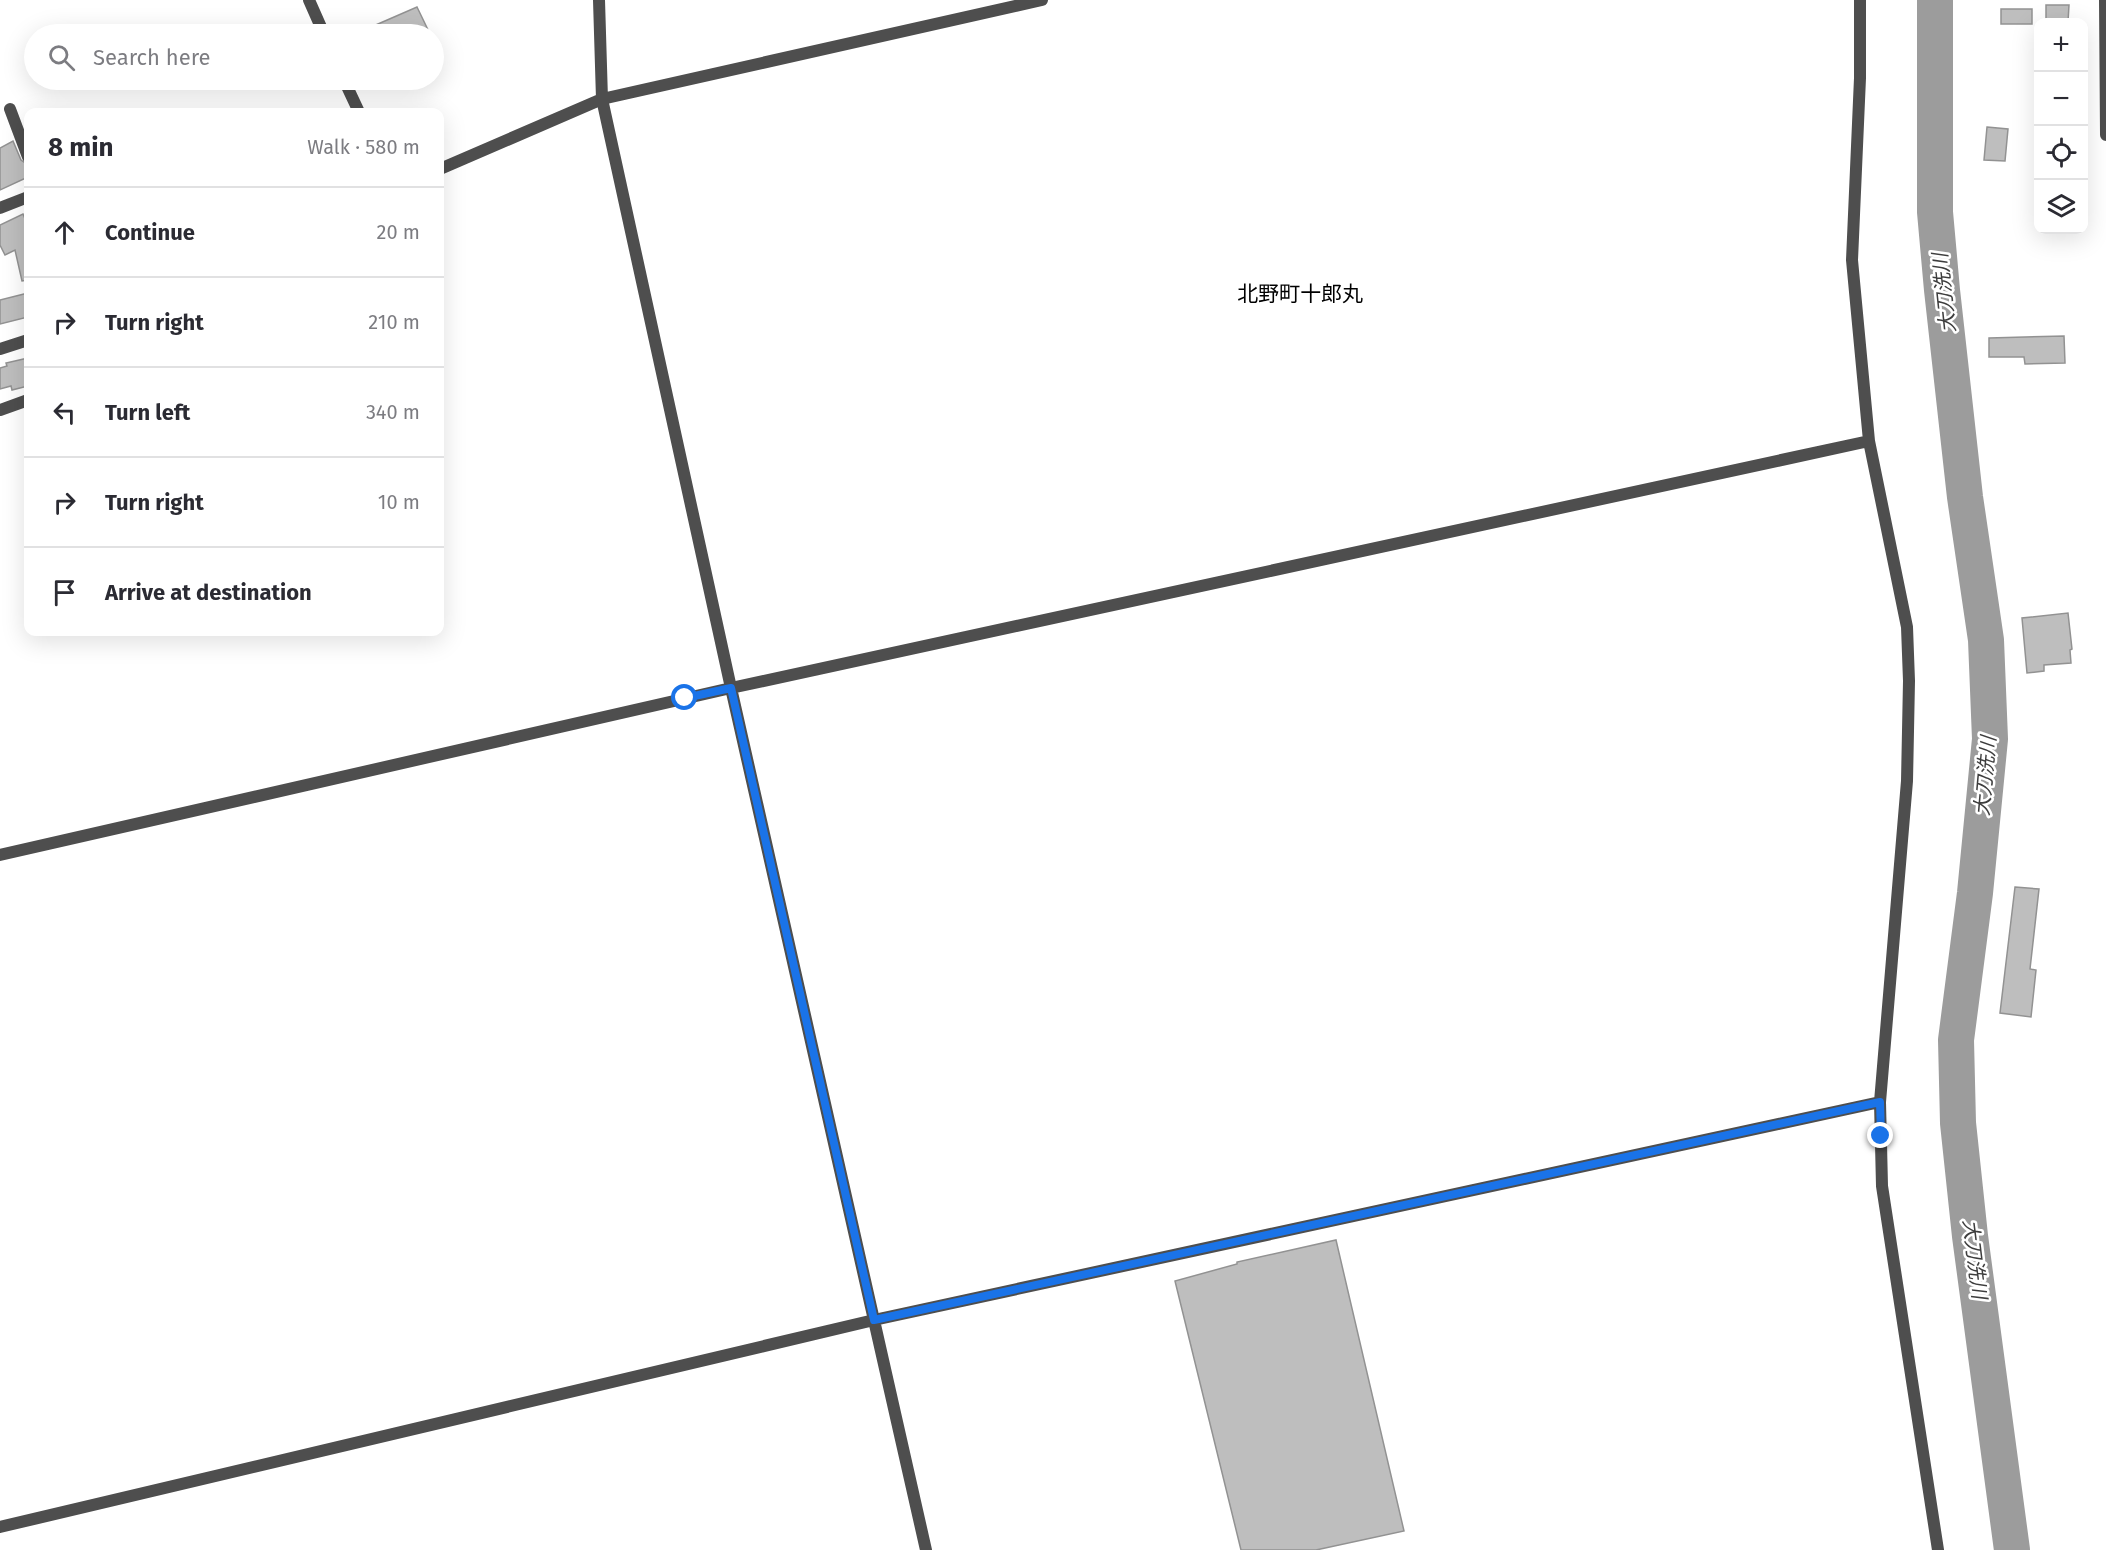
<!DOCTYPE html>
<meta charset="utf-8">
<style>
body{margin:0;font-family:"Fira Sans","Noto Sans JP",sans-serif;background:#f7f7f7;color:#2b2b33}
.controls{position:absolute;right:18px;top:18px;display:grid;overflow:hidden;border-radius:12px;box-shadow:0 6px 24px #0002}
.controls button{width:54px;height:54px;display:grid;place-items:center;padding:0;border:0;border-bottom:2px solid #e1e1e2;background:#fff;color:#2b2b33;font:30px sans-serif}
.stop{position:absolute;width:18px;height:18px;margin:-14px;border:4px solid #1a73e8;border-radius:50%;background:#fff}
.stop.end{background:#1a73e8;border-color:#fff;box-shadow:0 2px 6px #0008}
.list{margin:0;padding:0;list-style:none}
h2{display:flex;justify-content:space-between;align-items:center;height:78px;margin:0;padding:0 24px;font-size:26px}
h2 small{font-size:20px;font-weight:400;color:#7c7c81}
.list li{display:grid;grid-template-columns:39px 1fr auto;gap:18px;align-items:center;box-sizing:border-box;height:90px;padding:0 24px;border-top:2px solid #e1e1e2}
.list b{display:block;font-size:22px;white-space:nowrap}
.list em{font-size:20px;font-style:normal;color:#7c7c81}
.icon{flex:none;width:33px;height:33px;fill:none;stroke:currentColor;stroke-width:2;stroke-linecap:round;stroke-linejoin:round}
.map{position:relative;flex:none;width:2106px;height:1550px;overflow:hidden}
.search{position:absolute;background:#fff;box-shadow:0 6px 24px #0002;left:24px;top:24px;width:420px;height:66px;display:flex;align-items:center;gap:15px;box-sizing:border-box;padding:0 21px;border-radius:33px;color:#7c7c81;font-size:22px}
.panel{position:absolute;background:#fff;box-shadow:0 6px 24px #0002;left:24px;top:108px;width:420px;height:528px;border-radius:12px}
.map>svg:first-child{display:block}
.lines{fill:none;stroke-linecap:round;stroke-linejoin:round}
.river{stroke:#9c9c9c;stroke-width:36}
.building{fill:#bebebe;stroke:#929292;stroke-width:1.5}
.minor{stroke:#4e4e4e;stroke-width:12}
.tertiary{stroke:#4e4e4e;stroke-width:12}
.route{stroke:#1a73e8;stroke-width:8}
.labels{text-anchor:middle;stroke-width:5;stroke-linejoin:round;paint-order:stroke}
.water-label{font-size:20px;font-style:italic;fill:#3d3d3d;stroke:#fff}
.quarter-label{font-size:21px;fill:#000;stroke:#fff}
</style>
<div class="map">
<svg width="2106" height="1550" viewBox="0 0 2106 1550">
<rect width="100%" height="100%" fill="#fff"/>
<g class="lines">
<path class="river" d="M 1935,0 L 1935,212 L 1942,290 L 1965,497 L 1986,640 L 1990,739 L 1975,893 L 1956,1040 L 1958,1123 L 1970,1236 L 2012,1550"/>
</g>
<path class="building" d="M 2046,5 L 2069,5 L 2068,22 L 2046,22 Z
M 417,7 L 430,34 L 355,34 Z
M 2001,9 L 2032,9 L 2032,24 L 2001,24 Z
M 1987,127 L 2008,129 L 2005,161 L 1984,160 Z
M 13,141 L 21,160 L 28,165 L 28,177 L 0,190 L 0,148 Z
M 23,214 L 28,226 L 28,280 L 22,281 L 15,250 L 5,255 L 0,245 L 0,225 Z
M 28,293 L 28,317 L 0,324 L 0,300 Z
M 2064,336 L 2065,363 L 2025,364 L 2024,357 L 1989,357 L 1989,338 Z
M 28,358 L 28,386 L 12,390 L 11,386 L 0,389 L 0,368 L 7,366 L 6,363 Z
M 2068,613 L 2072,649 L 2070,650 L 2071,663 L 2044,665 L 2044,671 L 2027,673 L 2022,618 Z
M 2015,887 L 2039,889 L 2030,969 L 2036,970 L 2031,1017 L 2000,1013 Z
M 1336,1240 L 1404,1531 L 1316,1550 L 1241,1550 L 1175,1281 L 1237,1264 L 1237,1262 Z"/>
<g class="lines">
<path class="minor" d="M 309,0 L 324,34
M 599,0 L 602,99 L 731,688 L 926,1550
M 1860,0 L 1860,78 L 1852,260 L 1869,441 L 1907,627 L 1909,681 L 1907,781 L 1880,1102 L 1882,1186 L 1938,1550
M 344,80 L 359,112
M 10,109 L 28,157
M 440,169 L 602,99 L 1042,0
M 0,208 L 28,197
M 0,349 L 28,340
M 0,410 L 28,400
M 0,855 L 731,688 L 1869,441
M 0,1527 L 874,1320 L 1880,1102"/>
<path class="tertiary" d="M 2105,0 L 2106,135"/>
</g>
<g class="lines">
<path class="route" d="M 685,698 L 731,688 L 874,1320 L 1880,1102 L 1881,1136"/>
</g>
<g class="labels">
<g class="water-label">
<text transform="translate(1944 293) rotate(-96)" y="7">大刀洗川</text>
<text transform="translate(1985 776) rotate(-85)" y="7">大刀洗川</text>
<text transform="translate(1975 1259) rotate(83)" y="7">大刀洗川</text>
</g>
<g class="quarter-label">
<text x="1300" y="301">北野町十郎丸</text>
</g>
</g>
</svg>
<div class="controls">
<button>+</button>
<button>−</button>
<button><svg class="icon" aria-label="locate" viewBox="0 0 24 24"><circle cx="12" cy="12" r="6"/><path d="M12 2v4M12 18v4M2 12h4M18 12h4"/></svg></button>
<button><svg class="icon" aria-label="layers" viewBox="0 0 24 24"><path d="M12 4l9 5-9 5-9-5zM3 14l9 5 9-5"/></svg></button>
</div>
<div class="stop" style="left:685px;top:698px"></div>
<div class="stop end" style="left:1881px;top:1136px"></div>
<div class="search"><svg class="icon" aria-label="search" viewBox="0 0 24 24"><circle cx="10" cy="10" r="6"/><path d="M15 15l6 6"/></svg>Search here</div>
<section class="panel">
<h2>8 min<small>Walk · 580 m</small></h2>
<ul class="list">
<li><svg class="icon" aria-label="ahead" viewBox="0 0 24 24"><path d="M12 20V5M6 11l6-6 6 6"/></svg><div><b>Continue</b></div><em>20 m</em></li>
<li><svg class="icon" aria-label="right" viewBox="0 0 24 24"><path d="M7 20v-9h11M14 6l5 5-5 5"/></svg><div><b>Turn right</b></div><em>210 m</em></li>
<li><svg class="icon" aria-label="left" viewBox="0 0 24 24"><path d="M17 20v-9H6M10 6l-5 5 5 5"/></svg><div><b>Turn left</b></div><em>340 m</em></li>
<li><svg class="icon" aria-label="right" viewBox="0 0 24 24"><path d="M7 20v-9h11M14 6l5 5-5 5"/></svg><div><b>Turn right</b></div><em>10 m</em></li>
<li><svg class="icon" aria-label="arrive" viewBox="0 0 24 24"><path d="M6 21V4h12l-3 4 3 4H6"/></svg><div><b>Arrive at destination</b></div></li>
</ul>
</section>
</div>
